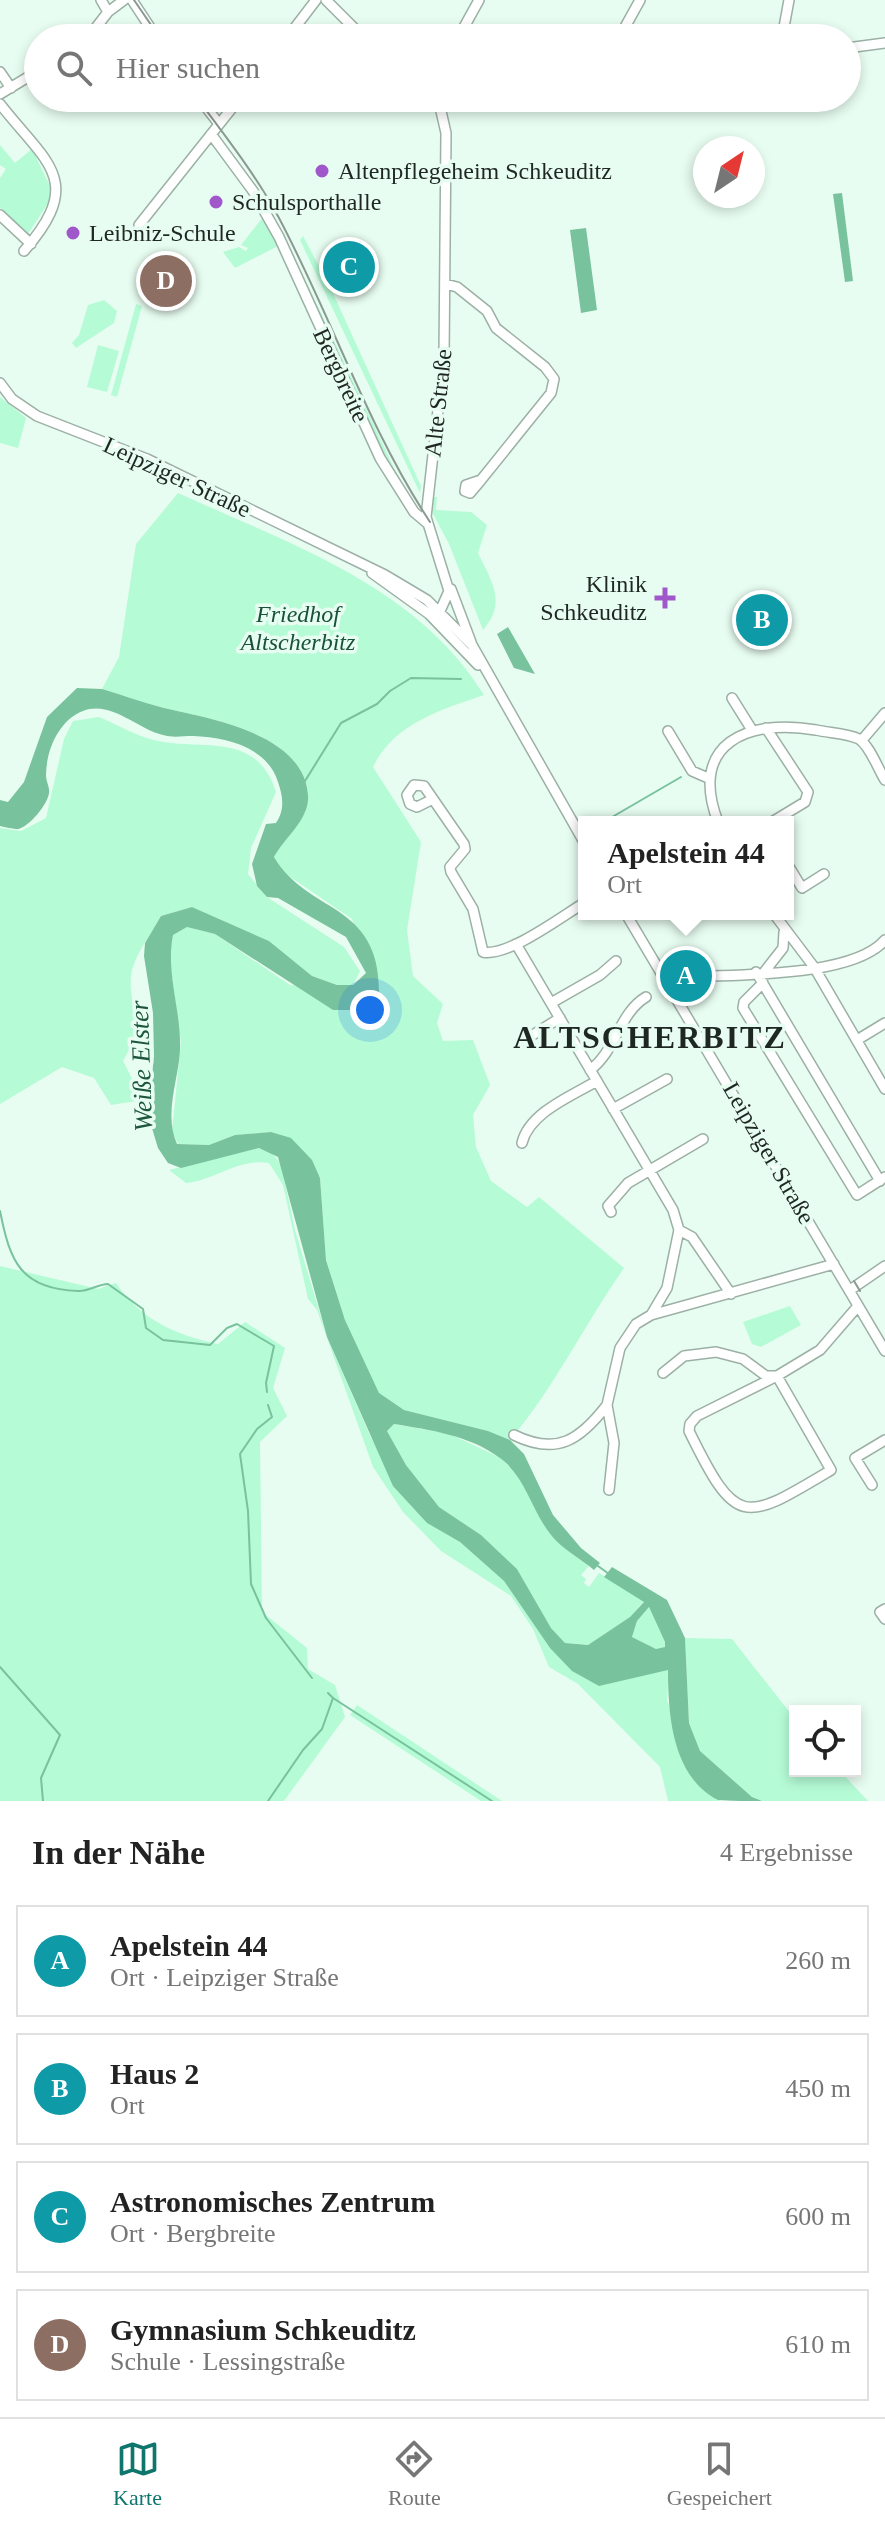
<!DOCTYPE html>
<html lang="de">
<meta charset="utf-8">
<style>
body{margin:0;font-family:Georgia,serif;background:#f6f6f6;color:#222}
.controls{position:absolute;right:24px;bottom:24px;display:grid;overflow:hidden;border-radius:0px;box-shadow:0 4px 12px #0003}
.controls button{width:72px;height:72px;display:grid;place-items:center;padding:0;border:0;border-bottom:2px solid #e0e0e0;background:#fff;color:#222;font:40px sans-serif}
.compass{position:absolute;left:693px;top:136px;width:72px;height:72px;border-radius:50%;background:#fff;box-shadow:0 4px 12px #0003;rotate:35deg}
.you{position:absolute;left:370px;top:1010px;width:28px;height:28px;margin:-20px;border:6px solid #fff;border-radius:50%;background:#1a73e8;box-shadow:0 0 0 12px #1a73e833}
.badge{display:grid;place-items:center;width:52px;height:52px;border-radius:50%;background:#0f766e;color:#fff;font-size:26px;font-weight:700}
.pin{position:absolute;translate:-50% -50%;border:4px solid #fff;box-shadow:0 2px 8px #0006}
.popup{position:absolute;left:578px;top:816px;width:216px;height:104px;box-sizing:border-box;display:grid;place-content:center;border-radius:0px;background:#fff;filter:drop-shadow(0 2px 6px #0005);font-size:26px;white-space:nowrap;color:#767676}
.popup b{font-size:30px;color:#222}
.popup::after{content:'';position:absolute;left:50%;top:100%;margin-left:-16px;border:16px solid transparent;border-top-color:#fff}
.list{margin:0;padding:0;list-style:none}
h2{display:flex;justify-content:space-between;align-items:center;height:104px;margin:0;padding:0 32px;font-size:34px}
h2 small{font-size:26px;font-weight:400;color:#767676}
.list li{display:grid;grid-template-columns:52px 1fr auto;gap:24px;align-items:center;box-sizing:border-box;height:112px;margin:0 16px 16px;padding:0 16px;border:2px solid #e0e0e0;border-radius:0px}
.list b{display:block;font-size:30px;white-space:nowrap}
.list p{margin:0;font-size:26px;white-space:nowrap;color:#767676}
.list em{font-size:26px;font-style:normal;color:#767676}
.icon{flex:none;width:44px;height:44px;fill:none;stroke:currentColor;stroke-width:2;stroke-linecap:round;stroke-linejoin:round}
.map{position:relative;flex:none;width:885px;height:1801px;overflow:hidden}
.search{position:absolute;background:#fff;box-shadow:0 4px 12px #0003;left:24px;right:24px;top:24px;height:88px;display:flex;align-items:center;gap:20px;box-sizing:border-box;padding:0 28px;border-radius:44px;color:#767676;font-size:30px}
.sheet{height:616px;background:#fff}
nav{display:flex;justify-content:space-around;align-items:center;box-sizing:border-box;height:112px;border-top:2px solid #e0e0e0;background:#fff;font-size:22px;color:#767676}
nav a{display:grid;justify-items:center;gap:4px}
nav .on{color:#0f766e}
.map>svg:first-child{display:block}
.green{fill:#b5fbd6}
.water{fill:#78c29d;fill-rule:evenodd}
.lines{fill:none;stroke-linecap:round;stroke-linejoin:round}
.stream{stroke:#78c29d;stroke-width:2}
.minor-casing{stroke:#9cb0a5;stroke-width:12}
.minor{stroke:#fff;stroke-width:9}
.tram{stroke:#8a9991;stroke-width:2}
.poi-dot{fill:#a057ca;stroke:#e8fdf1;stroke-width:3}
.labels{text-anchor:middle;stroke-width:7;stroke-linejoin:round;paint-order:stroke}
.poi-label{font-size:24px;fill:#1f2722;stroke:#e8fdf1;text-anchor:start}
.street-label{font-size:24px;fill:#1f2722;stroke:#e8fdf1}
.park-label{font-size:24px;font-style:italic;fill:#19523a;stroke:#e8fdf1}
.water-label{font-size:26px;font-style:italic;fill:#1e563d;stroke:#e8fdf1}
.district-label{font-size:32px;font-weight:bold;letter-spacing:2px;fill:#1f2722;stroke:#e8fdf1}
</style>
<div class="map">
<svg width="885" height="1801" viewBox="0 0 885 1801">
<rect width="100%" height="100%" fill="#e8fdf1"/>
<path class="green" d="M 0,145 L 15,163 L 32,149 L 54,194 L 28,234 L 0,208 L 0,178 L 6,169 L 0,165 Z
M 263,217 L 280,245 L 235,268 L 223,252 L 239,247 L 246,251 L 248,248 L 241,245 Z
M 303,236 L 331,289 L 421,486 L 420,493 L 300,240 Z
M 289,245 L 394,468 L 418,510 L 415,510 L 387,465 Z
M 104,300 L 117,311 L 114,323 L 76,348 L 72,343 L 79,335 L 88,305 Z
M 136,304 L 142,306 L 117,397 L 111,395 Z
M 98,345 L 119,351 L 107,392 L 87,387 Z
M 0,397 L 26,418 L 18,448 L 0,443 Z
M 178,493 C 290,544 417,586 484,695 C 441,710 394,723 373,767 L 421,842 L 407,930 L 413,976 L 443,1004 L 437,1023 L 443,1041 L 473,1040 L 490,1085 L 473,1115 L 476,1147 L 491,1181 L 527,1207 L 539,1197 L 624,1268 C 584,1325 555,1387 510,1440 L 488,1431 L 404,1410 L 379,1394 L 345,1320 L 326,1259 L 320,1177 L 291,1139 L 271,1132 L 235,1135 L 209,1145 L 178,1144 L 172,1131 L 181,1042 L 169,955 L 173,935 L 187,927 L 215,934 L 290,985 L 379,996 L 352,919 L 283,872 L 274,857 C 285,837 310,819 308,794 C 303,736 218,720 173,710 C 149,705 126,696 102,689 L 119,657 L 136,544 Z
M 432,497 L 437,497 L 436,510 L 471,512 L 487,525 L 478,553 C 492,582 507,603 483,630 L 449,544 L 431,510 Z
M 99,717 C 116,724 133,734 150,739 C 198,753 256,728 276,792 L 251,848 L 248,874 L 267,897 L 344,947 L 360,971 L 353,985 L 337,985 L 312,976 L 269,941 L 192,907 L 161,916 C 128,971 124,968 139,1032 L 123,1061 L 143,1100 L 111,1105 L 94,1078 L 62,1067 L 0,1104 L 0,828 L 21,831 L 46,818 L 64,739 L 73,721 Z
M 259,1148 L 271,1152 L 281,1164 L 295,1230 L 327,1337 L 371,1438 L 427,1523 L 460,1542 L 504,1581 L 550,1648 L 669,1670 L 667,1700 L 696,1781 L 720,1801 L 668,1801 L 660,1767 L 578,1684 L 549,1667 L 533,1629 L 511,1596 L 441,1551 L 403,1512 L 373,1467 L 317,1310 L 308,1299 L 283,1185 L 269,1163 C 238,1158 215,1180 186,1183 L 169,1170 Z
M 0,1266 L 98,1289 L 116,1283 C 141,1320 176,1335 218,1344 L 245,1322 L 285,1348 L 273,1388 L 287,1416 L 260,1442 L 262,1612 L 307,1648 L 308,1669 L 335,1685 L 345,1717 L 284,1801 L 0,1801 Z
M 790,1306 L 801,1325 L 761,1347 L 752,1344 L 743,1322 Z
M 394,1424 L 450,1434 L 501,1458 L 519,1477 L 551,1535 L 589,1566 L 581,1575 L 586,1579 L 584,1583 L 589,1587 L 599,1573 L 644,1601 L 630,1617 L 588,1645 L 565,1643 L 551,1628 L 517,1569 L 481,1535 L 439,1507 L 406,1465 L 387,1431 Z
M 649,1607 L 665,1642 L 666,1647 L 656,1649 L 632,1637 L 637,1621 Z
M 685,1638 L 732,1639 L 795,1719 L 795,1771 L 840,1771 L 868,1801 L 762,1801 L 752,1797 L 700,1751 L 689,1723 Z
M 357,1705 L 502,1801 L 481,1801 L 350,1715 Z"/>
<path class="water" d="M 842,193 L 853,281 L 845,282 L 833,194 Z
M 586,228 L 597,310 L 581,313 L 570,230 Z
M 508,627 L 535,674 L 514,668 L 497,634 Z
M 77,688 L 102,689 C 126,696 149,705 173,710 C 217,720 304,736 308,795 C 310,819 285,837 274,857 C 308,915 381,901 379,995 L 361,1010 L 333,1010 L 215,934 L 187,927 L 173,935 C 166,970 179,1004 180,1040 C 182,1074 162,1110 177,1144 L 209,1145 L 235,1135 L 271,1132 L 291,1138 L 312,1160 L 320,1178 L 326,1260 L 345,1320 L 379,1393 L 404,1410 L 488,1431 L 510,1440 L 524,1454 L 553,1515 L 581,1548 L 600,1563 L 594,1570 C 581,1559 561,1548 551,1535 C 531,1510 526,1477 500,1458 C 469,1435 430,1430 394,1424 L 387,1431 L 406,1465 L 439,1507 L 481,1535 L 517,1569 L 551,1628 L 565,1643 L 588,1645 L 630,1617 L 644,1602 L 604,1577 L 612,1567 L 667,1600 L 685,1638 L 689,1723 L 700,1751 L 752,1797 L 762,1801 C 750,1801 729,1801 718,1800 C 672,1777 668,1714 668,1670 L 599,1686 L 572,1671 L 550,1648 L 504,1581 L 460,1542 L 427,1523 L 393,1486 L 327,1337 L 278,1157 L 259,1148 L 181,1168 L 168,1163 L 158,1148 L 148,1115 L 154,1056 L 153,1013 L 144,956 L 145,943 L 161,916 L 192,907 L 269,941 L 312,976 L 337,985 L 353,985 L 366,973 L 346,937 L 278,898 L 267,897 L 257,886 L 252,864 L 266,824 L 276,823 C 285,809 283,797 278,782 C 267,747 226,737 193,736 C 182,736 173,738 163,735 C 137,729 111,700 83,711 C 59,720 46,750 46,776 C 46,782 50,787 49,793 C 48,804 29,827 18,829 C 13,829 5,827 0,826 L 0,800 L 8,802 L 24,782 L 47,717 ZM 649,1607 L 665,1642 L 665,1647 L 656,1649 L 632,1637 L 637,1621 Z"/>
<g class="lines">
<path class="stream" d="M 305,781 L 341,723 L 377,704 L 390,691 L 411,678 L 461,679
M 607,820 L 681,777
M 0,1211 C 10,1261 20,1289 78,1291 C 88,1292 98,1284 108,1284 L 143,1309 L 146,1328 L 163,1340 L 210,1345 L 227,1328 L 237,1324 L 274,1346 L 266,1383 L 267,1392
M 268,1405 L 272,1417 L 257,1429 L 240,1454 L 248,1511 L 251,1584 L 266,1618 L 312,1678
M 598,1566 L 609,1574
M 0,1667 L 60,1735 L 41,1778 L 43,1801
M 333,1698 L 492,1801
M 268,1801 L 303,1750 L 322,1729 L 333,1698 L 328,1693"/>
<g class="minor-casing">
<path id="minor" d="M 101,0 L 108,12
M 132,0 L 157,38
M 326,0 L 364,38
M 88,38 L 108,12 L 124,0
M 287,38 L 316,0
M 458,38 L 479,0
M 619,38 L 640,0
M 782,38 L 789,0
M 847,48 L 885,43
M 0,72 L 11,88
M 0,94 L 38,71
M 199,98 L 219,124
M 0,104 C 46,163 86,180 24,251
M 211,134 L 253,191 L 279,237 L 380,458 L 414,512 L 427,523
M 0,215 L 31,244
M 139,225 L 240,98
M 445,284 L 457,287 L 487,311 L 496,328 L 545,367 L 554,379 L 551,393 L 481,480 L 466,485 L 465,491 L 470,493 L 481,480
M 0,383 L 12,399 L 37,416 L 147,459 L 385,575 L 427,600 L 472,645 L 584,842
M 372,573 L 429,614 L 478,665
M 451,589 L 471,642
M 436,620 L 449,591 L 426,517 L 444,357 L 446,133 L 438,98
M 732,698 L 752,730
M 766,728 L 808,792 L 805,802 L 772,822
M 668,731 L 692,771 L 708,778
M 862,740 L 885,713
M 433,799 L 417,807 L 410,804 L 407,795 L 414,785 L 424,786 L 464,844 L 465,849 L 450,867 L 451,872 L 473,909 L 483,952 C 508,957 561,917 584,903
M 718,822 C 688,743 748,718 816,730 C 829,733 847,733 859,739 C 870,746 878,769 885,780
M 788,865 L 802,888 L 824,874
M 626,914 L 885,1351
M 774,914 L 814,967 L 885,1089
M 516,944 L 673,1210 L 679,1230
M 765,971 L 783,948 L 784,932
M 756,972 L 880,1181
M 693,977 C 741,974 853,977 885,940
M 763,983 L 744,1002 L 743,1008 L 857,1195 L 885,1177
M 551,1003 L 600,975 L 616,961
M 857,1040 L 885,1023
M 523,1041 L 560,1018
M 590,1070 C 616,1051 619,1013 646,997
M 613,1109 L 667,1079
M 522,1143 C 529,1113 571,1096 597,1081
M 611,1212 L 608,1206 L 628,1183 L 703,1139
M 850,1290 L 885,1266
M 651,1315 L 667,1288 L 679,1230 L 692,1237 L 731,1294
M 663,1373 L 684,1356 L 716,1352 L 743,1359 L 766,1376 L 777,1376 L 820,1350 L 858,1306
M 777,1376 L 831,1470 C 744,1522 737,1529 689,1431 L 690,1424 L 697,1416 Z
M 514,1435 C 557,1456 580,1440 607,1405
M 872,1485 L 855,1458 L 885,1440
M 609,1490 L 614,1443 L 607,1405 L 620,1348 L 636,1324 L 651,1315 L 834,1264
M 885,1609 L 880,1612 L 885,1619"/>
</g>
<use href="#minor" class="minor"/>
<path class="tram" d="M 134,0 L 160,38
M 197,98 C 226,137 256,175 279,218 C 332,318 368,428 430,522
M 854,1281 L 860,1291"/>
</g>
<g class="poi-dot">
<circle cx="322" cy="171" r="8"/>
<circle cx="216" cy="202" r="8"/>
<circle cx="73" cy="233" r="8"/>
<path d="M661 586h8v8h8v8h-8v8h-8v-8h-8v-8h8z"/>
</g>
<g class="labels">
<g class="poi-label">
<text x="338" y="179">Altenpflegeheim Schkeuditz</text>
<text x="232" y="210">Schulsporthalle</text>
<text x="89" y="241">Leibniz-Schule</text>
<text x="647" y="592" text-anchor="end">Klinik<tspan x="647" dy="28">Schkeuditz</tspan></text>
</g>
<g class="street-label">
<text transform="translate(341 375) rotate(65)" y="8">Bergbreite</text>
<text transform="translate(438 403) rotate(-84)" y="8">Alte Straße</text>
<text transform="translate(177 477) rotate(25)" y="8">Leipziger Straße</text>
<text transform="translate(769 1153) rotate(60)" y="8">Leipziger Straße</text>
</g>
<g class="park-label">
<text x="298" y="622">Friedhof<tspan x="298" dy="28">Altscherbitz</tspan></text>
</g>
<g class="water-label">
<text transform="translate(141 1066) rotate(-92)" y="9">Weiße Elster</text>
</g>
<g class="district-label">
<text x="650" y="1048">ALTSCHERBITZ</text>
</g>
</g>
</svg>
<div class="controls">
<button><svg class="icon" aria-label="locate" viewBox="0 0 24 24"><circle cx="12" cy="12" r="6"/><path d="M12 2v4M12 18v4M2 12h4M18 12h4"/></svg></button>
</div>
<svg class="compass" viewBox="-18 -18 36 36"><path d="M0-13l5 13h-10z" fill="#e53935"/><path d="M0 13l5-13h-10z" fill="#767676"/></svg>
<div class="you"></div>
<div class="pin badge" style="left:686px;top:976px;background:#0f9aa8">A</div>
<div class="popup"><b>Apelstein 44</b>Ort</div>
<div class="pin badge" style="left:762px;top:620px;background:#0f9aa8">B</div>
<div class="pin badge" style="left:349px;top:267px;background:#0f9aa8">C</div>
<div class="pin badge" style="left:166px;top:281px;background:#8d6e63">D</div>
<div class="search"><svg class="icon" aria-label="search" viewBox="0 0 24 24"><circle cx="10" cy="10" r="6"/><path d="M15 15l6 6"/></svg>Hier suchen</div>
</div>
<section class="sheet">
<h2>In der Nähe<small>4 Ergebnisse</small></h2>
<ul class="list">
<li><span class="badge" style="background:#0f9aa8">A</span><div><b>Apelstein 44</b><p>Ort · Leipziger Straße</p></div><em>260 m</em></li>
<li><span class="badge" style="background:#0f9aa8">B</span><div><b>Haus 2</b><p>Ort</p></div><em>450 m</em></li>
<li><span class="badge" style="background:#0f9aa8">C</span><div><b>Astronomisches Zentrum</b><p>Ort · Bergbreite</p></div><em>600 m</em></li>
<li><span class="badge" style="background:#8d6e63">D</span><div><b>Gymnasium Schkeuditz</b><p>Schule · Lessingstraße</p></div><em>610 m</em></li>
</ul>
</section>
<nav>
<a class="on"><svg class="icon" aria-label="map" viewBox="0 0 24 24"><path d="M3 6l6-2 6 2 6-2v14l-6 2-6-2-6 2zM9 4v14M15 6v14"/></svg>Karte</a>
<a><svg class="icon" aria-label="directions" viewBox="0 0 24 24"><path d="M12 3l9 9-9 9-9-9zM9 14v-3h6M13 9l2 2-2 2"/></svg>Route</a>
<a><svg class="icon" aria-label="saved" viewBox="0 0 24 24"><path d="M7 4h10v16l-5-4-5 4z"/></svg>Gespeichert</a>
</nav>
